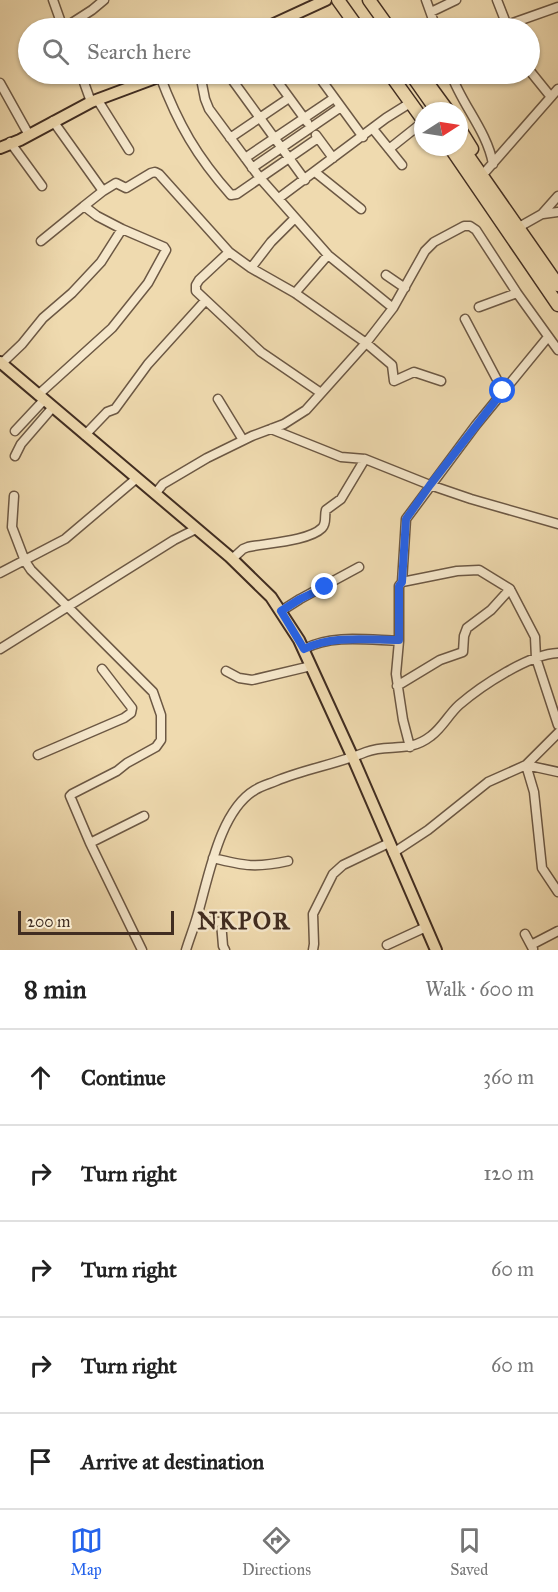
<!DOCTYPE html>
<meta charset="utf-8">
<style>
body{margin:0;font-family:"IM FELL Great Primer",serif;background:#f2f2f2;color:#222}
.compass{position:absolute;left:414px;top:102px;width:54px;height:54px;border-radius:50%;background:#fff;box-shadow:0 2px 4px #0004;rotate:78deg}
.scale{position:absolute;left:18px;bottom:15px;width:156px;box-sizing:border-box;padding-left:6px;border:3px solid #412d21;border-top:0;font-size:16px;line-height:21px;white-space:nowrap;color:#412d21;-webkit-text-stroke:4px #f5e7cb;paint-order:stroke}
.stop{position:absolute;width:18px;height:18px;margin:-14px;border:4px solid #2563eb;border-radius:50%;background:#fff}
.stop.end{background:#2563eb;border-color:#fff;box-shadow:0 2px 6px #0008}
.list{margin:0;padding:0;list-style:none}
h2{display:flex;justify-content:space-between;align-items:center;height:78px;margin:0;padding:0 24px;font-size:26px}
h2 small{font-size:20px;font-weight:400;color:#767676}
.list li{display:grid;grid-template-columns:39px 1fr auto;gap:18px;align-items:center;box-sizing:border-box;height:96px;padding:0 24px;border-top:2px solid #e0e0e0}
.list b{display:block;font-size:22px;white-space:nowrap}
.list em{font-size:20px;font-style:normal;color:#767676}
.icon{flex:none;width:33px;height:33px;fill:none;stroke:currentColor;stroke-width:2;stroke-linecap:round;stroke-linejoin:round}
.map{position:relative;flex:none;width:558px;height:950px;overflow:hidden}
.search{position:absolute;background:#fff;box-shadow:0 2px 4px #0004;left:18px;right:18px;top:18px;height:66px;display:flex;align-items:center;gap:15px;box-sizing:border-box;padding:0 21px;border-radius:33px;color:#767676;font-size:22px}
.sheet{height:558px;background:#fff}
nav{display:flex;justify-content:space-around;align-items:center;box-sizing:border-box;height:84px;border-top:2px solid #e0e0e0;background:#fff;font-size:16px;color:#767676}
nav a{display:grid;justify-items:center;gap:3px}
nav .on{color:#2563eb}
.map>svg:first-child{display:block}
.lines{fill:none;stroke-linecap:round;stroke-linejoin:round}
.minor-casing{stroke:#6c5844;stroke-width:11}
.major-casing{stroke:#412d21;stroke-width:14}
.highway-casing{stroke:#412d21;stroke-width:15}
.minor{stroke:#f5e7cb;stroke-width:8}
.major{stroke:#efdaaf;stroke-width:10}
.highway{stroke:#efdaaf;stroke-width:12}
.route{stroke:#2563eb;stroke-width:8}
.labels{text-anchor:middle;stroke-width:5;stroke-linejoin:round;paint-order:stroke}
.district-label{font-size:24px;font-weight:bold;letter-spacing:1.5px;fill:#412d21;stroke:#f5e7cb}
</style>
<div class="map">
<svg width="558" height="950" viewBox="0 0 558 950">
<rect width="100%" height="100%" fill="#efdaaf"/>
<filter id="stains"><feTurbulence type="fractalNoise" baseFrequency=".00333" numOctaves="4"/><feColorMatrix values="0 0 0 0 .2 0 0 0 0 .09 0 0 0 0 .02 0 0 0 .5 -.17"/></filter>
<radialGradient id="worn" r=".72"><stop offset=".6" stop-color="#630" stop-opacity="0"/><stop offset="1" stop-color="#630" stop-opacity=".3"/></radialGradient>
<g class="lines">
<g class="minor-casing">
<path id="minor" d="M 53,0 L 63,28
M 426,0 L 436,28
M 497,0 L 508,28
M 431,12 L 456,0
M 507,25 L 558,7
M 64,28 L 92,10 L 104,0
M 530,71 L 551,97
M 81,74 L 91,102
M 200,74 L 205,99 L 209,109 L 260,178 L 328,255 L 393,308
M 228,74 L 305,180
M 272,74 L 307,122
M 317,74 L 363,137
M 451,74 C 462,105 487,131 493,164
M 160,76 C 178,124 197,157 231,195 L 237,194 L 318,138
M 0,83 L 29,135
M 97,99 L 129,150
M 373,129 L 402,165
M 316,135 L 333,158
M 230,138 L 289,98
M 10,142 L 42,186
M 389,149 L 423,122
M 245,158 L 334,98
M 252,168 L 341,107
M 486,171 L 558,89
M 315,172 L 361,209
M 103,191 L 116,183 L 126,188 L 151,173 L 155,172 L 159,174 L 229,252 L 251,268 L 295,293 L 366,343 L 392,365 L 394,381 L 414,372 L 441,381
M 279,198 L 386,118 L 410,103
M 543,214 L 558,212
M 519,227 L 542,214 L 558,196
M 41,241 L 84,206
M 229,252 L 199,280 L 196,285 L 196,291 L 261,352 L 321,393
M 251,268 L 271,242 L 295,218
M 386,275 L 405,288
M 295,293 L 328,255
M 479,307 L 517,293
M 465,319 L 503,391
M 1,364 L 22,344 L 43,318 L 72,293 L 101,262 L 122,229
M 38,395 L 112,328 L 148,283 L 166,250 L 164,247 L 122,229 L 97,216 L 84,206 L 103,191 L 53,121
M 218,399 L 243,440
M 271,429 L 341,457 L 365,459 L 430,485 L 471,499 L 558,524
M 15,431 L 44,400
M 85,435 L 107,412 L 115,409 L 148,364 L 205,301
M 15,456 L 21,444 L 53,407
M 155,494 L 163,484 L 207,458 L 252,436 L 284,424 L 306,410 L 366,343 L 393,308 L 425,251 L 434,242 L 464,226 L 470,226 L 476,230 L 517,293 L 558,350
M 14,496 L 12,527 L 25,561 L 31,570 L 153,692 L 161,715 L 161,740 L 156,747 L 127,763 L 117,771 L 72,794 L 70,796 L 90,843 L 142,950
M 232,559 L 243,549 L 248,547 C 267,543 309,541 322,528 C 327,523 324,516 326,510 L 341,499 L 365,459
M 0,573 L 65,539 L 137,478
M 402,582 L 457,571 L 479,570 L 510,589 L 535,637 L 536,658 L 558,725
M 281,611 L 300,599 L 359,567
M 0,649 L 174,540 L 196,529
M 304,649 C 332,634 368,640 399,641
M 226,671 L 239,678 L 252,680 L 311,666
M 397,686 L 440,660 L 463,652 L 464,636 L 467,628 L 491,610 L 510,589
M 410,747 L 403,720 L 396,674 L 399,641 L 399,586 L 402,582 L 406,519 L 476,425 L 548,337
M 38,755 L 124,718 L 131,713 L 132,708 L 102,669
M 526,765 L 534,792 L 542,868 L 558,892
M 526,765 L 558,772
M 90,843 L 144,816
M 393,853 L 428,830 L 488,782 L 526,765 L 558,733
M 213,858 C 245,866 256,868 288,861
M 196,921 L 221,922 L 223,946 L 225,950
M 525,934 L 533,949
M 387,945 L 426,927
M 531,945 L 558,931
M 186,950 C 189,940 193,930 196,920 C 208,882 218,812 255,790 C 261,786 269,784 276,781 C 305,769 337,764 366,752 C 388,743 408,754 431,736 C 442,728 449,714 459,705 C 481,686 529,654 558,653
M 313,950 L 314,944 L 313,914 L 333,874 L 343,865 L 389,843"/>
</g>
<g class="major-casing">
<path id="major" d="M 265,28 L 326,0
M 0,148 L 20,140 L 91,102 L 166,74
M 0,362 L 230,557 L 271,597 L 299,640 L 353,758 L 436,950"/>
</g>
<g class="highway-casing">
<path id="highway" d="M 338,0 L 358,28
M 369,0 L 389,28
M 390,74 L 423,120
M 411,74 L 437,111
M 421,74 L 448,111
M 459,128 L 472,149
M 459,143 L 558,285
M 450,147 L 558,305"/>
</g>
<use href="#minor" class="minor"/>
<use href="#major" class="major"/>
<use href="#highway" class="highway"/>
</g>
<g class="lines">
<path class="route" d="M 325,587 L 300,599 L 281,611 L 304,649 C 332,635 368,640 399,640 L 399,586 L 402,582 L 406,519 L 430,485 L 503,391"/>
</g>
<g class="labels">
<g class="district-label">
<text x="244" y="929">NKPOR</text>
</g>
</g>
<rect width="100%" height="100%" filter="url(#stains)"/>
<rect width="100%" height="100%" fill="url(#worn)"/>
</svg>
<svg class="compass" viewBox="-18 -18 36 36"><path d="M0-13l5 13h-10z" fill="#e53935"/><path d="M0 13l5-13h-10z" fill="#767676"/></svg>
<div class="scale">200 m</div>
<div class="stop" style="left:503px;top:391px"></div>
<div class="stop end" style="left:325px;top:587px"></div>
<div class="search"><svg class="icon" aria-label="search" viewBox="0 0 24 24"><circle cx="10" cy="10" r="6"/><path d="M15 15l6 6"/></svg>Search here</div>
</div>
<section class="sheet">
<h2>8 min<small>Walk · 600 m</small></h2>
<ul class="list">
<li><svg class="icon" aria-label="ahead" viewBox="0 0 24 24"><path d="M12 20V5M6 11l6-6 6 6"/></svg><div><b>Continue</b></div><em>360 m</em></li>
<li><svg class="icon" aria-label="right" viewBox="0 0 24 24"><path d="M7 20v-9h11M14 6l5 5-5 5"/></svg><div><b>Turn right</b></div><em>120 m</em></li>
<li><svg class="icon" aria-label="right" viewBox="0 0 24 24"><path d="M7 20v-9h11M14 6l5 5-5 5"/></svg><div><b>Turn right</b></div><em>60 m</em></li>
<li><svg class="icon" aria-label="right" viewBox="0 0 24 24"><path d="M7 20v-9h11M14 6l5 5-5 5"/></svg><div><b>Turn right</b></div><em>60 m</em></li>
<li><svg class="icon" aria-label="arrive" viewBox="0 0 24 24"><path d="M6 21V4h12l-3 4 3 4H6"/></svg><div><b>Arrive at destination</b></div></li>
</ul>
</section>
<nav>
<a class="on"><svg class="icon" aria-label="map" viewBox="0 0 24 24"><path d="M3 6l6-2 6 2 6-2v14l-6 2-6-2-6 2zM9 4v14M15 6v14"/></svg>Map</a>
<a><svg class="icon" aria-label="directions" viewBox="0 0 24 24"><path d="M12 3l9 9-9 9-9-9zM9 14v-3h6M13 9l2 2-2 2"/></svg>Directions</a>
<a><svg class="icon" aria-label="saved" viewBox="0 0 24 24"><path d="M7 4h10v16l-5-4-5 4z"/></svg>Saved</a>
</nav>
